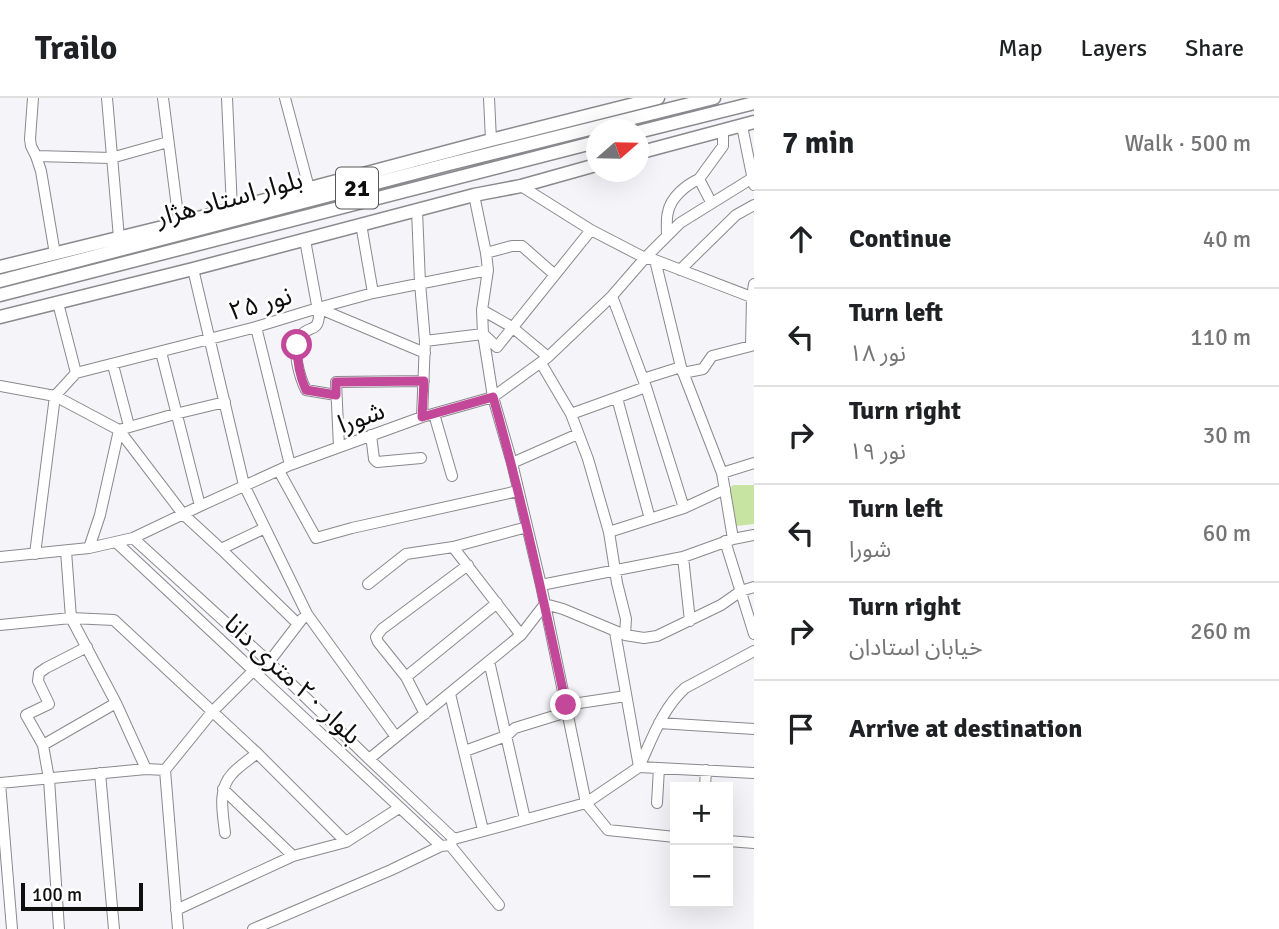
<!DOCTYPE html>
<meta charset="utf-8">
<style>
body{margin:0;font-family:Signika,"Noto Sans Arabic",sans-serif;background:#f6f6f6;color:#202124}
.controls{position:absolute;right:21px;bottom:21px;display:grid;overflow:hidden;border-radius:0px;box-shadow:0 7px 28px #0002}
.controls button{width:63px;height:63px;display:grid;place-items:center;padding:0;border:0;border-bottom:2px solid #e0e0e0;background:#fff;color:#202124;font:35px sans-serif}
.compass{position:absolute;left:586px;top:21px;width:63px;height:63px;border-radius:50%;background:#fff;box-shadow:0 7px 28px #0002;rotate:70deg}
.scale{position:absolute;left:21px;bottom:18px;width:122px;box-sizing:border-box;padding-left:7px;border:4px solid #0e0e0f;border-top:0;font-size:19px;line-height:24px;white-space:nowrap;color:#0e0e0f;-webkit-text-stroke:5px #fff;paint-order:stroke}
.stop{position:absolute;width:21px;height:21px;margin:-16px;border:5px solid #c3489a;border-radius:50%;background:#fff}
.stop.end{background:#c3489a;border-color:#fff;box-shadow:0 2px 7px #0008}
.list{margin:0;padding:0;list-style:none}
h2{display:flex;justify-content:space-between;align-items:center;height:91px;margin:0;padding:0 28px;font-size:30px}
h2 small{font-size:23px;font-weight:400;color:#757577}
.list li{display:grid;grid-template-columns:46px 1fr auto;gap:21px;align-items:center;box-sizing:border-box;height:98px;padding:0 28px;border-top:2px solid #e0e0e0}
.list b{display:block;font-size:26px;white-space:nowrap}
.list p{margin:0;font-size:23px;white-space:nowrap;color:#757577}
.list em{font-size:23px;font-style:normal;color:#757577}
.icon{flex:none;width:38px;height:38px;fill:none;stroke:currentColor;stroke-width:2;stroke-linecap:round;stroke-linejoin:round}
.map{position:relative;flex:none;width:754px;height:831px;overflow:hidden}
header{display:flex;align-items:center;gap:42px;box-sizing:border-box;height:98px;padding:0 35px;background:#fff;border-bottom:2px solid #e0e0e0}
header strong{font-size:33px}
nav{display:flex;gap:38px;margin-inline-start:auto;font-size:24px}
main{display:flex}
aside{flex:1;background:#fff}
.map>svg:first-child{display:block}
.green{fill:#c7e4a2}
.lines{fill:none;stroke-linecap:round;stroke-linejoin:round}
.minor-casing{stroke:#89898e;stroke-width:12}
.major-casing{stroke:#89898e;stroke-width:15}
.minor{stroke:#fff;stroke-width:10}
.major{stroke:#fff;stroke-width:12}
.route{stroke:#c3489a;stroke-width:9}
.labels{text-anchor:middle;stroke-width:5;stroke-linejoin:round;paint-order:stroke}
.shield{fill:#fff;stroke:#565657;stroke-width:2}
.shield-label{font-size:24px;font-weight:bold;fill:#0e0e0f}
.street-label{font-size:26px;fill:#0e0e0f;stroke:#fff}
</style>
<header>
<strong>Trailo</strong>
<nav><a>Map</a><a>Layers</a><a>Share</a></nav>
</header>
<main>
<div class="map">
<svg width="754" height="831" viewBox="0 0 754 831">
<rect width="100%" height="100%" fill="#f4f4f9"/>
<path class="green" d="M 733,387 L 754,387 L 754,426 L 736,428 L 729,392 Z"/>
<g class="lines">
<g class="minor-casing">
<path id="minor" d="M 33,0 L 30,41 L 31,48 L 36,58 L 41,73 L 55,156
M 107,0 L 119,140
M 163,0 L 179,125
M 227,0 L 232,111
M 285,0 L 309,90
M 489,0 L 491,42
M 742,28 L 754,87
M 36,58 L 111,60 L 168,44
M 521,88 L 591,132 L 645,160 L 655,162 L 754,200
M 474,97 L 486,155 L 488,172 L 482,212 L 483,236 L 493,299 L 512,365 L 541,487 L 586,705 L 608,732 L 675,739
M 711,104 L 699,81 L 723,48 L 723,32
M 417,112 L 420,185 L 425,243 L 422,319
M 361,126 L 373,195
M 667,138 C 667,130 666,121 668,114 C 671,99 686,87 699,81
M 305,142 L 319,218 C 318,234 309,228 301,237 C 290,249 300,280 306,292 L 336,297
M 486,155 L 512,148 L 522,148 L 555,177
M 655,162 L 681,269 L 722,375 L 733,441
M 193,171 L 244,387 L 307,516 L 396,639
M 680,172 L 736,117 L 754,107
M 612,198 L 646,289 L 684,410
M 58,205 L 76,275
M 318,210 L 425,255
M 482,212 L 512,229 L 548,259
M 256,229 L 290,367
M 425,243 L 483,236 L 497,249 L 591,132
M 161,254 L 200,408
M 113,267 L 129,328
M 683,275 L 703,271 L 712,258 L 751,248 L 752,199 L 754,186
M 643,281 L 681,269
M 0,288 L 55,298 L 119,332 L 183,416 L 221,451 L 298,526
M 55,298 L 76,275 L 256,229 L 318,210 L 373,195 L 488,172
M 617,300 L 650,421
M 434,316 L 452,378
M 571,316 L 646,289
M 371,337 L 374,361 L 377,364 L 421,360
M 339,349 L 336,284 L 424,283
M 512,365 L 578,336
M 279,373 L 316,440 L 352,430 L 518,393
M 722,375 L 754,365
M 609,434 L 684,410 L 725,391
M 133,440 L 269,564 L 369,661 L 454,741
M 725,443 L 754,536
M 117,445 L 441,748
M 453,449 L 521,537
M 89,450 L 100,417 L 119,332 L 175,316 L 225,304
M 221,451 L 265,430
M 66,453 L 71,520 L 116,605 L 146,671
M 35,456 L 55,298
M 0,459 L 89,450 L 133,440 L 200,408 L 290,367 L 422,319 L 493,299 L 548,259 L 612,198 L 645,160 L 680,125 L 754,79
M 683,459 L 690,523
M 368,486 L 406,456 L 453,449 L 527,429
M 541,487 L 683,459 L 733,441 L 754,437
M 0,527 L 71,520 L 114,522 L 257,655 L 346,744
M 625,537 L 644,540 L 657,538 L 721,507 L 741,493 L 754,489
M 754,553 L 685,590 C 662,611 652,641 639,669 L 754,675
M 489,563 L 525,721
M 269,564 L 302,521
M 406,579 L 497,505
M 450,596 L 483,732
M 566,607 L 626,598
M 425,616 L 406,579 L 378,544 L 376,539 L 382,531 L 468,467
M 659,625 L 754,631
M 43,647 L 26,617 L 49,606 L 38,583 L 39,575 L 46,570 L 87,549
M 465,653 L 506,638 L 515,630 L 567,614
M 369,661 L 521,537 L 545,506 L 563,511 L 625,537 L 626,521 L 617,485 L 609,434 L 588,361 L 571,316 L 541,265
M 165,672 L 178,831
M 100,675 L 114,831
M 0,685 L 146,671 L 165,672 L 212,614 L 253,573
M 0,685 L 12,831
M 705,689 L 706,672
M 223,691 L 293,758
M 657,705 L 659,670
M 225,735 C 223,715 217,692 232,676 C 239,668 249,662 257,655
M 728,743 L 754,745
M 450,747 L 499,807
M 176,812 L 293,758 L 346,744 L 399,710
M 59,831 L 49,681 L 43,647 L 116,605
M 253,831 L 391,772 L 441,748 L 450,747 L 454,741 L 586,705 L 639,669 L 615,534"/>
</g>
<g class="major-casing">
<path id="major" d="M 638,34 L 754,5
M 638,55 L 754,24
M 0,169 L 179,125 L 491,42 L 658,0
M 0,183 L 449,66 L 714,0
M 0,197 L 596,44
M 0,219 L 193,171 L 474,97 L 521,88 L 596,67"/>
</g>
<use href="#minor" class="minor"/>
<use href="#major" class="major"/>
</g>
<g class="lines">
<path class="route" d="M 297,247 C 297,263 299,277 306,292 L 336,297 L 336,284 L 424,283 L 422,319 L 493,299 C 522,401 544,504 566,607"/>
</g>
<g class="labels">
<rect class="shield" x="336" y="69.5" width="42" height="41" rx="5"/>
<g class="shield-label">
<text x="357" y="98">21</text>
</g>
<g class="street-label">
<text transform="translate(229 100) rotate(-15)" y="9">بلوار استاد هژار</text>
<text transform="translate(260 205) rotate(-16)" y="9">نور ۲۵</text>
<text transform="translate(361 319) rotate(-20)" y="9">شورا</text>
<text transform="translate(293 581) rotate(43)" y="9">بلوار ۲۰ متری دانا</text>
</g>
</g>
</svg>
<div class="controls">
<button>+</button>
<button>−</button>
</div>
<svg class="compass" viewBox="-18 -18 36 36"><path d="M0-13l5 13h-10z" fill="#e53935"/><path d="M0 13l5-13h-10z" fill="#757577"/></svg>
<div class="scale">100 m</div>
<div class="stop" style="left:297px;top:247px"></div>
<div class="stop end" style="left:566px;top:607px"></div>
</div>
<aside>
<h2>7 min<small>Walk · 500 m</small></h2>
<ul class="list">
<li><svg class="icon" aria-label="ahead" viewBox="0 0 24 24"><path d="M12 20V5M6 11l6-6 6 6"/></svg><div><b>Continue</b></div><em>40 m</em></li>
<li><svg class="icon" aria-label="left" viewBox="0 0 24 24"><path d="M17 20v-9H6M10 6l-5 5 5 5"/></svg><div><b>Turn left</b><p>نور ۱۸</p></div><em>110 m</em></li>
<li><svg class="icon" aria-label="right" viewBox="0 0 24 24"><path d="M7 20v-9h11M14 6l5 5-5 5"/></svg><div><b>Turn right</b><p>نور ۱۹</p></div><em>30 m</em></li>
<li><svg class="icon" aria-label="left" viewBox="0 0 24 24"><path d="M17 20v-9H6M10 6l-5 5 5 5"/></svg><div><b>Turn left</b><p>شورا</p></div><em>60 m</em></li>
<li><svg class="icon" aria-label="right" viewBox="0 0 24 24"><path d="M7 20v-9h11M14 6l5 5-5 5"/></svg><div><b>Turn right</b><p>خیابان استادان</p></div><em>260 m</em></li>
<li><svg class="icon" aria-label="arrive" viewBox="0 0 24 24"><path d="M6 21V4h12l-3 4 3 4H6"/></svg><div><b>Arrive at destination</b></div></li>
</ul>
</aside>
</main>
